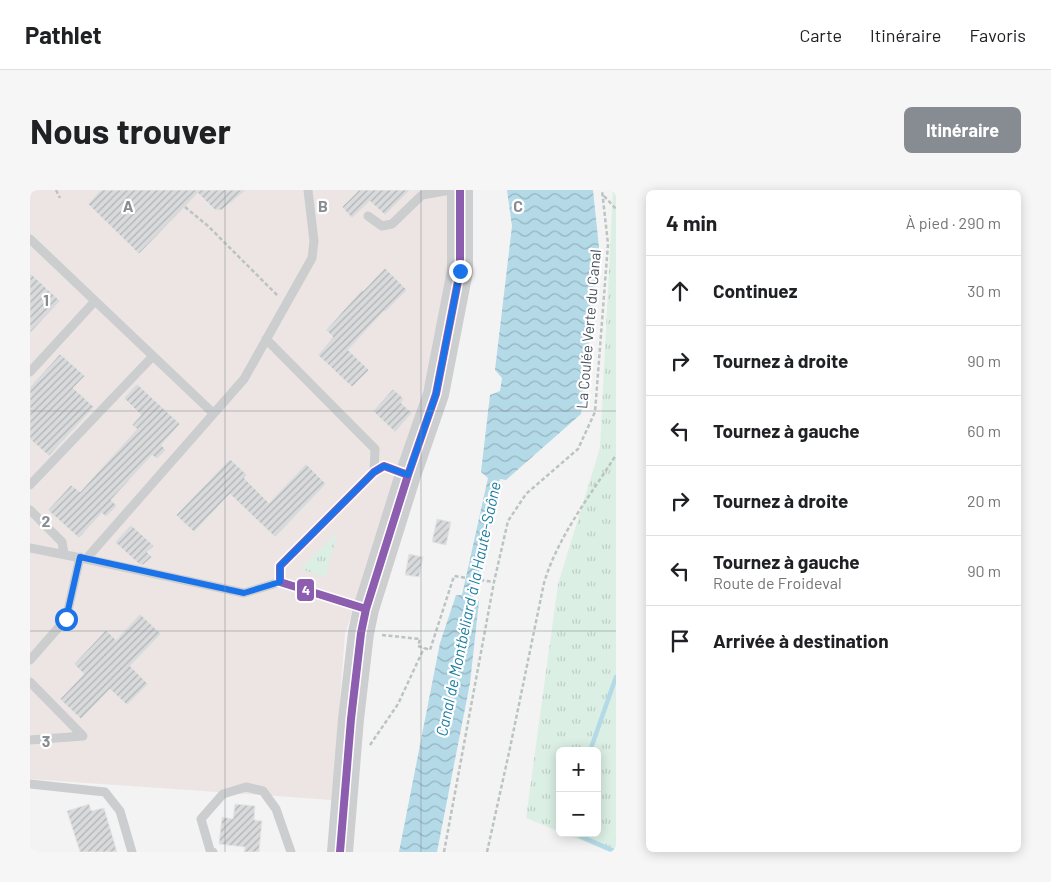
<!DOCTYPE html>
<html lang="fr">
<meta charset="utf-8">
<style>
body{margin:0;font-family:Barlow,sans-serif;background:#f6f6f6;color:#202124}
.controls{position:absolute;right:15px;bottom:15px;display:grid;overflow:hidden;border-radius:8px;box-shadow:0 2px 12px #0003}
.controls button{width:45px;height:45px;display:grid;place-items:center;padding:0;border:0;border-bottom:1px solid #e0e0e0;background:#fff;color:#202124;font:25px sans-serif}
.stop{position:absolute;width:15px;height:15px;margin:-11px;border:4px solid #1a73e8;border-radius:50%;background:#fff}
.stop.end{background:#1a73e8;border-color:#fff;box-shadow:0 1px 5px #0008}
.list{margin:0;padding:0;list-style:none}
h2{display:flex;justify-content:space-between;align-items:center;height:65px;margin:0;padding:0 20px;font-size:21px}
h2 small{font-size:16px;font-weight:400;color:#757577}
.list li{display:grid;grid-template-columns:32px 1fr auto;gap:15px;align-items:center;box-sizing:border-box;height:70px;padding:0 20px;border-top:1px solid #e0e0e0}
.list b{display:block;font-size:19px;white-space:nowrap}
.list p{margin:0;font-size:16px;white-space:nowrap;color:#757577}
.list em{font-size:16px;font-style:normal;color:#757577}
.icon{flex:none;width:28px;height:28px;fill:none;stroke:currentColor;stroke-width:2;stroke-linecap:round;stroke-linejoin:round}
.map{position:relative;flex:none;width:586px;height:662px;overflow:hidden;border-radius:8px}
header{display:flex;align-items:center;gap:30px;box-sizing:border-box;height:70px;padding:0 25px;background:#fff;border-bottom:1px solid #e0e0e0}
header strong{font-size:24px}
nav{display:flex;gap:28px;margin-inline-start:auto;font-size:18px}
.intro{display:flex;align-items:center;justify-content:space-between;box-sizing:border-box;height:120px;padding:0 30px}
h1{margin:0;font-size:35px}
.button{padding:12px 22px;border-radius:8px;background:#868c92;color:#fff;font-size:18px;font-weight:700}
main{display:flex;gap:30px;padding:0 30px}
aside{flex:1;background:#fff;border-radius:8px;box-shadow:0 2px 12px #0003}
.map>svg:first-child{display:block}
.medical{fill:#ece5e3}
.grass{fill:url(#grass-tufts)}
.water{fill:url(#water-waves)}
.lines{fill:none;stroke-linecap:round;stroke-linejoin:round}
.stream{stroke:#b4dae8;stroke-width:4.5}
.building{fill:url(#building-hatch);stroke:#e5e5e6}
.path{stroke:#bbc4c2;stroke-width:2.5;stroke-dasharray:4 2.5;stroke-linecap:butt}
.lane{stroke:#cbcdcf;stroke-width:9}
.secondary{stroke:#cdced0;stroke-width:26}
.bus-1-casing{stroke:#fff;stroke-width:11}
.bus-1{stroke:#8d5daf;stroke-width:8}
.route{stroke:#1a73e8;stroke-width:6}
.grid{fill:none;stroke:#868c92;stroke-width:1;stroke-opacity:0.55}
.labels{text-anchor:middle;stroke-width:4.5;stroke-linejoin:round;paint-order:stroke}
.street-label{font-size:15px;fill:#4c545e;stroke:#fff}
.water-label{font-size:16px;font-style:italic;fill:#1d7ea0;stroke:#fff}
.grid-label{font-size:16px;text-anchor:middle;font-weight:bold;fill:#868c92;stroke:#fff;stroke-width:4.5;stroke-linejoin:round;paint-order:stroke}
.line-badge{stroke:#fff;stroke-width:2}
.badge-label{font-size:14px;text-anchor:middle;font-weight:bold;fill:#fff}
</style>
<header>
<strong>Pathlet</strong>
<nav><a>Carte</a><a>Itinéraire</a><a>Favoris</a></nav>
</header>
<div class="intro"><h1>Nous trouver</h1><a class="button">Itinéraire</a></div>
<main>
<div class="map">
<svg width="586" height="662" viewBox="0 0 586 662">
<defs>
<pattern id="grass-tufts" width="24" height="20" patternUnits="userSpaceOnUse" patternTransform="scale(1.25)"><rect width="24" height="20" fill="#dbefe4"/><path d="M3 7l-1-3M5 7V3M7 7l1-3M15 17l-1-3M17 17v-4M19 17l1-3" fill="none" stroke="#becfc6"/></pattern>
<pattern id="water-waves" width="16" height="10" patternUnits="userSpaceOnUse" patternTransform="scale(1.25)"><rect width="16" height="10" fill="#b4dae8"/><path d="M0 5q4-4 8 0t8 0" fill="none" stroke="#95b3bf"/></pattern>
<pattern id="building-hatch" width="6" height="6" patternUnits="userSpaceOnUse" patternTransform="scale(1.25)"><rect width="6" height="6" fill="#d9dadc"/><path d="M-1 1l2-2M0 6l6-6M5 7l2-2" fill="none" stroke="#b2b3b6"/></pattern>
</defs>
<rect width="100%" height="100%" fill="#f3f3f3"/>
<path class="medical" d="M 0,0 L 419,0 L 422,62 L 407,156 L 315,444 L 302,610 L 0,589 Z"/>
<path class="grass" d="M 583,0 L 586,0 L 586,662 L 580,662 L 533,643 L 567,643 L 567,561 L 530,561 L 530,642 L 496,628 L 528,394 L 570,258 Z
M 308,341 L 295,387 L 271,379 Z"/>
<path class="water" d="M 477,0 L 563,0 L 569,57 L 551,224 L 476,290 L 470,289 L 443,409 L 449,411 L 440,493 L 407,662 L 369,662 L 410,453 L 426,405 L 432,405 L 458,288 L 451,282 L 460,205 L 470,201 L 472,188 L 465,180 L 482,36 Z"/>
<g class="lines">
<path class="stream" d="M 560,561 L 586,487
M 543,643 L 586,662"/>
</g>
<path class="building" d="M 71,0 L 216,0 L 192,20 L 185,20 L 168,3 L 109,64 L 58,14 Z
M 329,0 L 380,0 L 355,25 L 340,11 L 322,28 L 312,17 Z
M 355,78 L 377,100 L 355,122 L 354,121 L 318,160 L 339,180 L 322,197 L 288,165 L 303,147 L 296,140 L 332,100 L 333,101 Z
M 0,83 L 30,111 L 0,143 Z
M 30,164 L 55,186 L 43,198 L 64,217 L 19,266 L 0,249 L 0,197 Z
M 107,194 L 150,234 L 131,255 L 136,260 L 127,269 L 122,265 L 81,310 L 87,316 L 76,327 L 72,323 L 49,348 L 18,320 L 41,295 L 50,302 L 107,239 L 102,235 L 111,225 L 94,208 Z
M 363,199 L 374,209 L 371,213 L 382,223 L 365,242 L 343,221 Z
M 200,269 L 217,285 L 214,288 L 239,313 L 276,274 L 296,294 L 245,347 L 200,304 L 164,342 L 146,325 Z
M 407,329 L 421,332 L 416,355 L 402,352 Z
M 101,335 L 124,356 L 117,362 L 122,367 L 113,375 L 109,374 L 85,352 Z
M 379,364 L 393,367 L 389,387 L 375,385 Z
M 110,424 L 131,444 L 100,476 L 118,494 L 97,515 L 80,499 L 51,529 L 30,509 L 54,484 L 44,474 L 76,440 L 86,450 Z
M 59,614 L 61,621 L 74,618 L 87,662 L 50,662 L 37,621 Z
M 205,614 L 225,616 L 224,630 L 232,631 L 229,662 L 214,662 L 215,657 L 189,654 L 192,627 L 203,629 Z"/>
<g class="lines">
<path class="path" d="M 26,0 L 30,8
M 574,6 L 586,19
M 155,17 L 178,36 L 248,106
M 352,445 L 390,449 L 388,456 L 400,460 L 424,386 L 464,392
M 340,555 L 368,514 L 394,458
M 414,662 L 464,392 L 478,331 L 496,304 L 548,259 L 565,222 L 578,54 L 572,0
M 457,662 L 480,558 L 514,393 C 528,346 560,306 586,265"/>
<path class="lane" d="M 338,26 L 352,36 L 362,34 L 392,5 L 420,0
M 0,49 L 183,223
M 236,149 L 345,259 L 344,282
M 0,182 L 65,111
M 0,295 L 123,166
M 0,320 L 32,352 L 34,364
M 0,358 L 56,369 L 214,403 L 250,392
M 56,369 L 214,189 L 282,68 L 284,51 L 278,0
M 334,418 L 250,392 L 250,376 L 344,282 L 354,276 L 375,284
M 0,470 L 36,429 L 50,367
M 0,492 L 53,546 L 0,550
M 0,594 L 75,602 L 90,621 L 102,662
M 183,662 L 180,660 L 171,629 L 193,604 L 216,597 L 233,601 L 246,619 L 261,662"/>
<path class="secondary" d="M 310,662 L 321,529 L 331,443 L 336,419 L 378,285 L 406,204 L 430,81 L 430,0"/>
<g class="bus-1-casing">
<path id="bus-1" d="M 336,419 L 250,392 L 250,376 L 344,282 L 354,276 L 378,285
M 310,662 L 321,529 L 331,443 L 336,419 L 378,285 L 406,204 L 430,81 L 430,0"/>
</g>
<use href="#bus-1" class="bus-1"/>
</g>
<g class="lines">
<path class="route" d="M 36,429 L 50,367 L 214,403 L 250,392 L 250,376 L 344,282 L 354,276 L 378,285 L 406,204 L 430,81"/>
</g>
<path class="grid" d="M 195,0 L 195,662M 391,0 L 391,662M 0,221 L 586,221M 0,441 L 586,441"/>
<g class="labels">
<g class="street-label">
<text transform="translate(559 139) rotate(-85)" y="5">La Coulée Verte du Canal</text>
</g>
<g class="water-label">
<text transform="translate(438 419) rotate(-78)" y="6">Canal de Montbéliard à la Haute-Saône</text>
</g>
</g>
<g class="grid-label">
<text x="98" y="22">A</text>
<text x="293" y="22">B</text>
<text x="488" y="22">C</text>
<text x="16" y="116">1</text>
<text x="16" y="337">2</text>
<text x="16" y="557">3</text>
</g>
<rect class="line-badge" x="266" y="388" width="19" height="24" rx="5" fill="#8d5daf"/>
<g class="badge-label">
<text x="276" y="405">4</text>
</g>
</svg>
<div class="controls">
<button>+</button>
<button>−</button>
</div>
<div class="stop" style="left:36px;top:429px"></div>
<div class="stop end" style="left:430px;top:81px"></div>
</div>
<aside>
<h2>4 min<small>À pied · 290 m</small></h2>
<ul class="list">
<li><svg class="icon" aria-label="ahead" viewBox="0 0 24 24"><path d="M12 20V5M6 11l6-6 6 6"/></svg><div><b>Continuez</b></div><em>30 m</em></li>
<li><svg class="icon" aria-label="right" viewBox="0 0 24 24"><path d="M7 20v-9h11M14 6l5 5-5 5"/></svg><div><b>Tournez à droite</b></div><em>90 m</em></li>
<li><svg class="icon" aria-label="left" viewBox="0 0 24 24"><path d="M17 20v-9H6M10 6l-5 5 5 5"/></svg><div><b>Tournez à gauche</b></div><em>60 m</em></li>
<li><svg class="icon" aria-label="right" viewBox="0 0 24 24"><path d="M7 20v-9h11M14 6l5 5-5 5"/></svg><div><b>Tournez à droite</b></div><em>20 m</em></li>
<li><svg class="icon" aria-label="left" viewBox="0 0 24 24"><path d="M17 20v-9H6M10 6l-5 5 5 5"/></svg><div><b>Tournez à gauche</b><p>Route de Froideval</p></div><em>90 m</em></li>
<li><svg class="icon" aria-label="arrive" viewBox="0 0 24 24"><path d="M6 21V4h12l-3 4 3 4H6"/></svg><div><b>Arrivée à destination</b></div></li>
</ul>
</aside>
</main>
